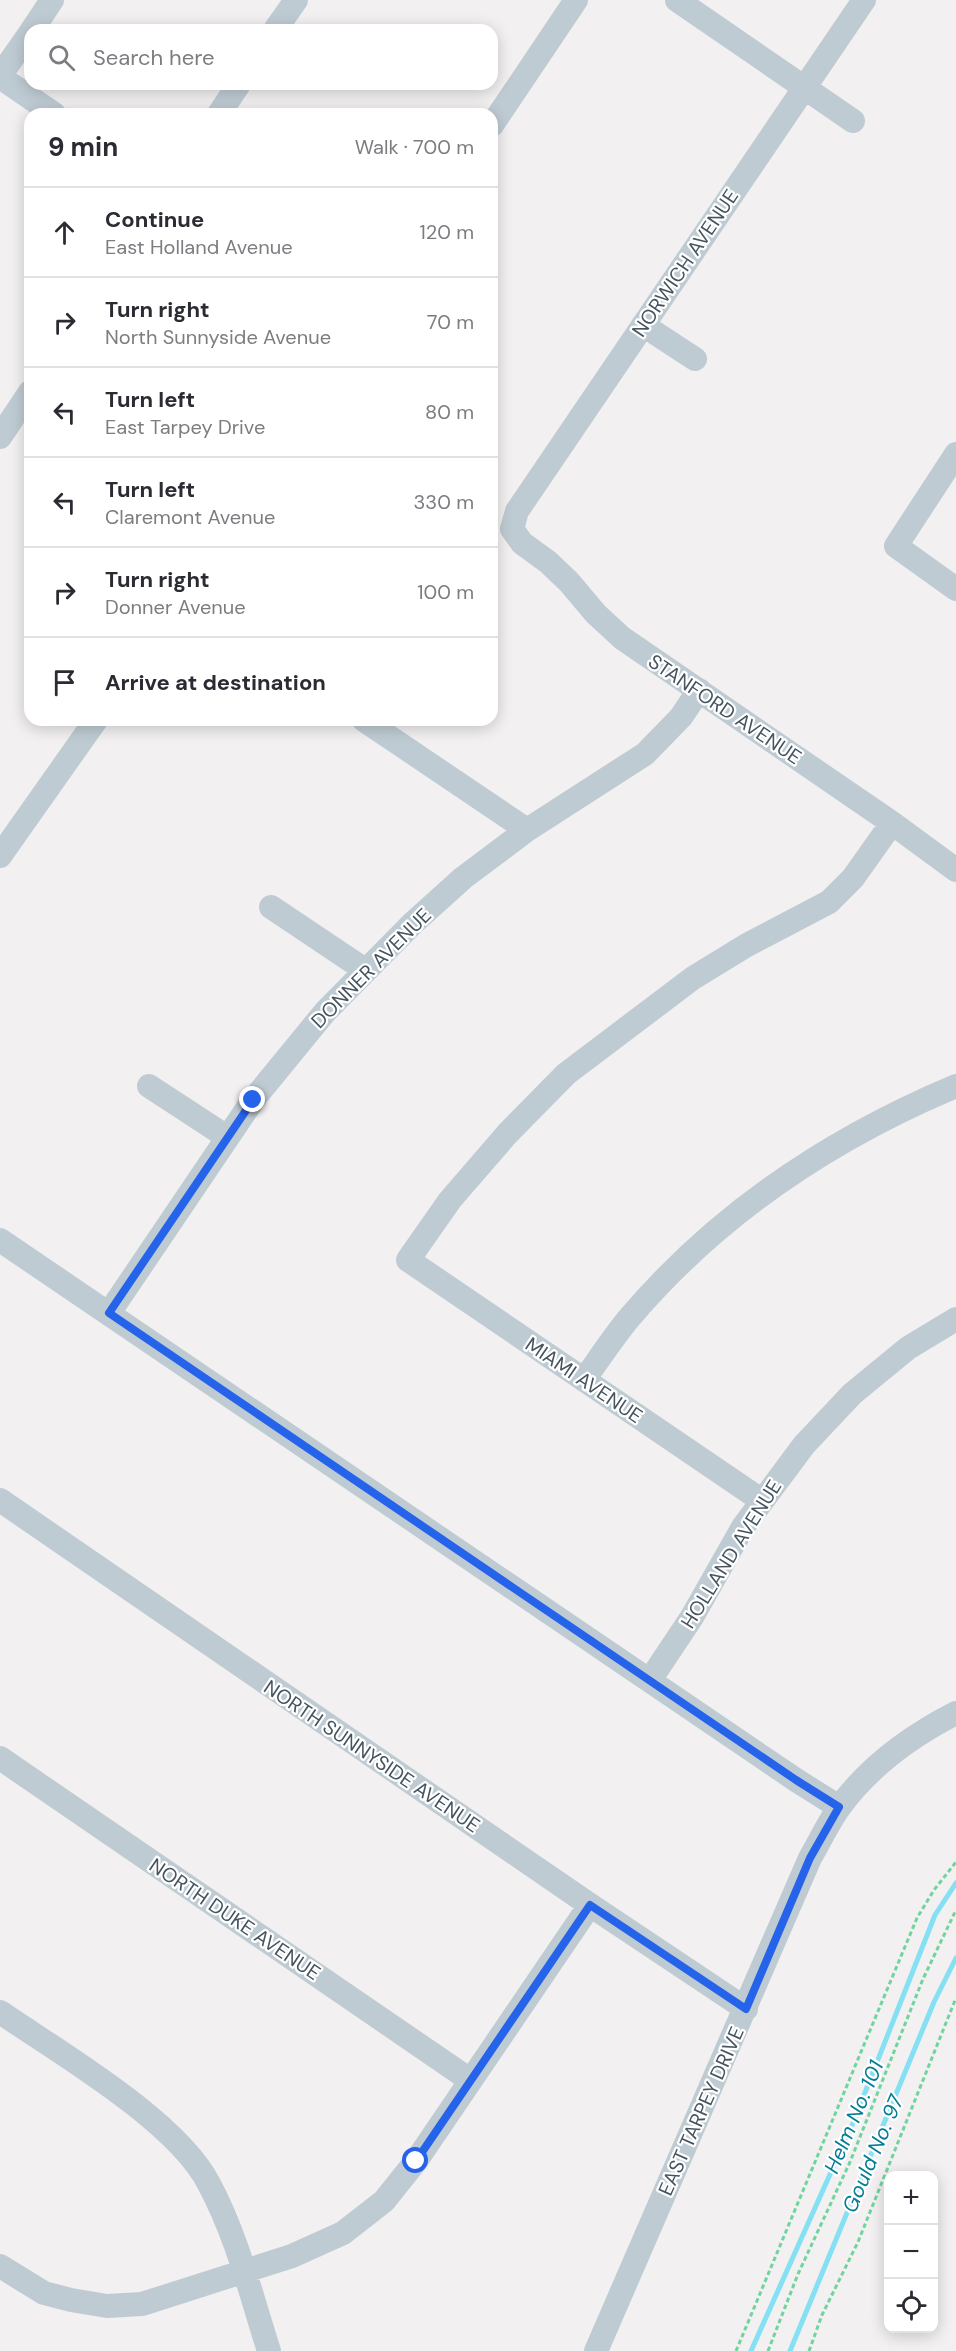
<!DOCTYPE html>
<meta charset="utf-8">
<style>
body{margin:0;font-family:"DM Sans",sans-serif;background:#f7f7f7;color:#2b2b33}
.controls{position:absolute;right:18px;bottom:18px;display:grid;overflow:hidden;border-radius:12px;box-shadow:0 3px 15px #0003}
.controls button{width:54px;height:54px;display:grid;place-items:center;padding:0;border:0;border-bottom:2px solid #e1e1e2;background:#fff;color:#2b2b33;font:30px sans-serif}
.stop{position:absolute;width:18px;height:18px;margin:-14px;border:4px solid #2563eb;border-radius:50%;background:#fff}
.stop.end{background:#2563eb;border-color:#fff;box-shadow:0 2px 6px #0008}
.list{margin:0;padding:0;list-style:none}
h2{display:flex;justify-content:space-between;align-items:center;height:78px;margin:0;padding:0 24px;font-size:26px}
h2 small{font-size:20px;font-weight:400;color:#7c7c81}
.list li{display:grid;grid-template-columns:39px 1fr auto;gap:18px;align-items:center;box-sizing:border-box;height:90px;padding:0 24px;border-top:2px solid #e1e1e2}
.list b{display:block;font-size:22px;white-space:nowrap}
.list p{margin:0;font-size:20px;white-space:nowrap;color:#7c7c81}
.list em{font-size:20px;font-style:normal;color:#7c7c81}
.icon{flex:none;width:33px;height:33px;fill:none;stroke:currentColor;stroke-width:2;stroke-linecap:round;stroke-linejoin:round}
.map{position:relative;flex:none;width:956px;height:2351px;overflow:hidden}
.search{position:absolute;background:#fff;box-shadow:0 3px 15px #0003;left:24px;top:24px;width:474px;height:66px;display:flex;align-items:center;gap:15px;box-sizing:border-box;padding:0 21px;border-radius:18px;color:#7c7c81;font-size:22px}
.panel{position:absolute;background:#fff;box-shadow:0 3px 15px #0003;left:24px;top:108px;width:474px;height:618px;border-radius:18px}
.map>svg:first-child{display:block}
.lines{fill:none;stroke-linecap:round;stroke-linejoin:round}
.stream{stroke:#85e0f3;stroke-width:5}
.path{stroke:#70d49f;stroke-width:3;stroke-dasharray:4.5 3;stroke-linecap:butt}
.minor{stroke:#bfcbd3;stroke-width:24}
.route{stroke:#2563eb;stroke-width:8}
.labels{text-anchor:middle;stroke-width:4.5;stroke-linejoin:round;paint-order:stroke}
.street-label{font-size:20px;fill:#46545f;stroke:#fff}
.water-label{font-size:21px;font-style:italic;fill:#047d96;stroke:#fff}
</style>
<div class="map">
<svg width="956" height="2351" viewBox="0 0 956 2351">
<rect width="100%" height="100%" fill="#f2f0f0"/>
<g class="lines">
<path class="stream" d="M 751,2351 L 853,2123 L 935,1915 L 956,1883
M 790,2351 L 934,2002 L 956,1958"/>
<path class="path" d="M 736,2351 L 917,1918 L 934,1890 L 956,1862
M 768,2351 L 798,2274 L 850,2162 L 923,1979 L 956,1910
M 809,2351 L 822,2315 L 858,2242 L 956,1998"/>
<path class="minor" d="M 677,0 L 853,121
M 864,0 L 517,511 L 512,529 L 522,543 L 548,562 L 569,582 L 596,614 L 622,638 L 892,823 L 956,870
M 32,30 L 52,0
M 275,30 L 296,0
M 0,76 L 30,33
M 0,77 L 54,114
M 219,114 L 239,84
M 492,125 L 576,0
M 643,325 L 695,359
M 0,437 L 30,392
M 956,454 L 896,546 L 956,589
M 364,720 L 527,830
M 0,856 L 96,720
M 271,907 L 365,970
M 149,1086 L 227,1137
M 0,1240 L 796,1780 L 839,1807
M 109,1313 L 253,1100 L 325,1012 L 412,924 L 463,878 L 527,830 L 645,754 L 681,717 L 699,690
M 584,1380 C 599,1359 614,1336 630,1317 C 718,1214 832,1138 956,1086
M 0,1500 L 590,1905 L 746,2009
M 761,1500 L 408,1260 L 450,1200 L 507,1134 L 566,1074 L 693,978 L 747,945 L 829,902 L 853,878 L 892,823
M 650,1680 L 692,1617 L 743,1527 L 804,1445 L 852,1394 L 908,1348 L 956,1319
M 0,1758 L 470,2080
M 0,2012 C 60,2053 177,2121 209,2184 C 237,2236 251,2295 269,2351
M 0,2266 L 44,2293 L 71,2300 L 107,2306 L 142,2304 L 292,2256 L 343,2233 L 384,2201 L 416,2161 L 590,1905
M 596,2351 L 810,1858 C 820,1841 829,1821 841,1805 C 871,1765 911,1736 956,1713"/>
</g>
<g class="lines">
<path class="route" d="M 253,1100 L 109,1313 L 796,1780 L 839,1807 L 810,1858 L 746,2009 L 590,1905 L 416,2161"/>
</g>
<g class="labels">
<g class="street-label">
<text transform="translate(685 263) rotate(-56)" y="7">NORWICH AVENUE</text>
<text transform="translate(725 709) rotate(34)" y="7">STANFORD AVENUE</text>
<text transform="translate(371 968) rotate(-45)" y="7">DONNER AVENUE</text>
<text transform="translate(584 1380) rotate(34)" y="7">MIAMI AVENUE</text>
<text transform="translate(731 1554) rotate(-58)" y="7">HOLLAND AVENUE</text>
<text transform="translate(372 1756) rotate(34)" y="7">NORTH SUNNYSIDE AVENUE</text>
<text transform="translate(235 1919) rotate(34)" y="7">NORTH DUKE AVENUE</text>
<text transform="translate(701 2111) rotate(-66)" y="7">EAST TARPEY DRIVE</text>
</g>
<g class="water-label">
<text transform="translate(854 2117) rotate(-67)" y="7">Helm No. 101</text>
<text transform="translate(873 2154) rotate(-67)" y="7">Gould No. 97</text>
</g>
</g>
</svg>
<div class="controls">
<button>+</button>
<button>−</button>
<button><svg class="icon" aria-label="locate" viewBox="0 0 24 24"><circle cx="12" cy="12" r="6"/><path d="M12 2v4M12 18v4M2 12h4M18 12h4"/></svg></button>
</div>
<div class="stop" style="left:416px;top:2161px"></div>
<div class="stop end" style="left:253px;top:1100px"></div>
<div class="search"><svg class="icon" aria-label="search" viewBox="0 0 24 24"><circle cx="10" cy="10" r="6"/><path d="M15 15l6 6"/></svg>Search here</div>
<section class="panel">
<h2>9 min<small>Walk · 700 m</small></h2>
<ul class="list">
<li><svg class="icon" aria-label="ahead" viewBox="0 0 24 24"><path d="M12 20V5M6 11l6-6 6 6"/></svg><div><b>Continue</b><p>East Holland Avenue</p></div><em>120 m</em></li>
<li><svg class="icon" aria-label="right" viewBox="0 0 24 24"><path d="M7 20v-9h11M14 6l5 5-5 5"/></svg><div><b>Turn right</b><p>North Sunnyside Avenue</p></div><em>70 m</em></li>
<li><svg class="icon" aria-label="left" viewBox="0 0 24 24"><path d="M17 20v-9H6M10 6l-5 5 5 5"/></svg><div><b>Turn left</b><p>East Tarpey Drive</p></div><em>80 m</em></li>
<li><svg class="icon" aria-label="left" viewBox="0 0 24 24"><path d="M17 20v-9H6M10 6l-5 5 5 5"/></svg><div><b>Turn left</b><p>Claremont Avenue</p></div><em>330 m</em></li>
<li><svg class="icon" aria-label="right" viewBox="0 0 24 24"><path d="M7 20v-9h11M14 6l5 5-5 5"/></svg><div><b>Turn right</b><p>Donner Avenue</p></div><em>100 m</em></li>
<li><svg class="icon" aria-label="arrive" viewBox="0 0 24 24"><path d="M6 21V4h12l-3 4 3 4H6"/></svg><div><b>Arrive at destination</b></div></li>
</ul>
</section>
</div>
